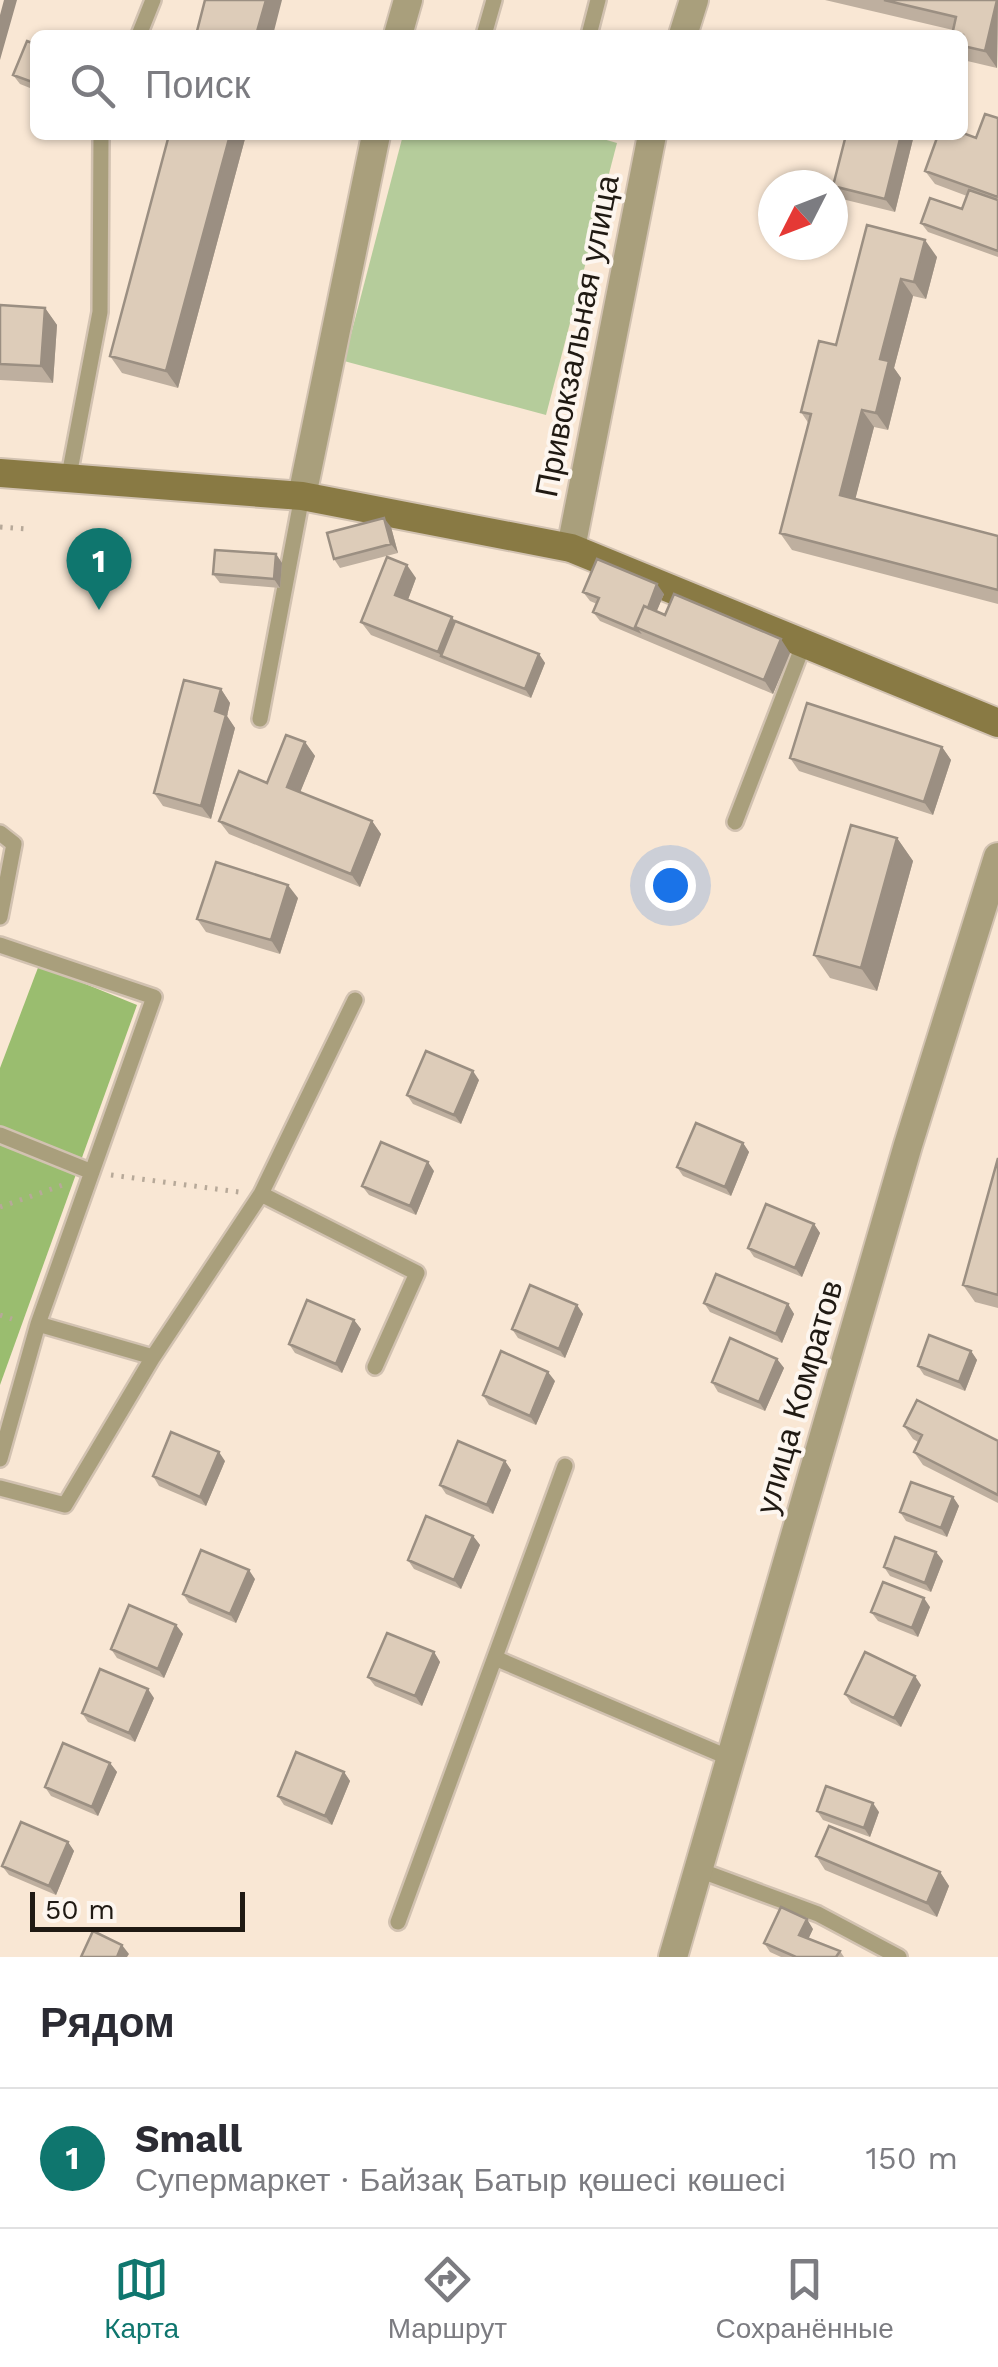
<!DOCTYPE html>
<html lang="ru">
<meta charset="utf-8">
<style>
body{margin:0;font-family:"Work Sans",sans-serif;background:#f7f7f7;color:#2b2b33}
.compass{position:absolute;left:758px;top:170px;width:90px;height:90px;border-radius:50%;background:#fff;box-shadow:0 2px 8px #0004;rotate:228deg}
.scale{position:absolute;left:30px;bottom:25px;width:215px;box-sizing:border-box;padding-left:10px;border:5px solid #201a13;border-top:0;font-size:28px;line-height:35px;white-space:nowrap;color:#201a13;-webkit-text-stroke:8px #fdf6ef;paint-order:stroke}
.you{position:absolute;left:670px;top:885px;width:35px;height:35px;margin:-25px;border:8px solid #fff;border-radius:50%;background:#1a73e8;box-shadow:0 0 0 15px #1a73e833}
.badge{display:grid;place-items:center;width:65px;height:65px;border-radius:50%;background:#0f766e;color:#fff;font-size:32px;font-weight:700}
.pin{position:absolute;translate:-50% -82px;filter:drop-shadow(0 2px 5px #0008)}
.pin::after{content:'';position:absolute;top:52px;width:35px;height:30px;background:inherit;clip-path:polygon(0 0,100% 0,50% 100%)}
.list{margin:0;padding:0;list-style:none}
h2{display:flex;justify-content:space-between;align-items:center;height:130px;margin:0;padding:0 40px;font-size:42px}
h2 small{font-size:32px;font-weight:400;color:#7c7c81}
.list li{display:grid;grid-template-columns:65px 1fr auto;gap:30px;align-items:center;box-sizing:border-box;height:140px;padding:0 40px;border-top:2px solid #e1e1e2}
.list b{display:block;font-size:38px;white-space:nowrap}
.list p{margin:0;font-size:32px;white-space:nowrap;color:#7c7c81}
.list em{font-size:32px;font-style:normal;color:#7c7c81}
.icon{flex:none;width:55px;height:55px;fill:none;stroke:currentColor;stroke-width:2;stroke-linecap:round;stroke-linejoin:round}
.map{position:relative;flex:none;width:998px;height:1957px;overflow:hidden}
.search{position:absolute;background:#fff;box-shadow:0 2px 8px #0004;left:30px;right:30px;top:30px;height:110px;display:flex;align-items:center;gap:25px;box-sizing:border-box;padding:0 35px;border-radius:15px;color:#7c7c81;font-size:38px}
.sheet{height:270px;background:#fff}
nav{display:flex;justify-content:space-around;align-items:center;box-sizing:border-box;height:140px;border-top:2px solid #e1e1e2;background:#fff;font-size:28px;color:#7c7c81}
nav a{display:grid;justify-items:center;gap:5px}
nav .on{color:#0f766e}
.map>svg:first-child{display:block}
.green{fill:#b5cc9b}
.forest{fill:#9abd6f}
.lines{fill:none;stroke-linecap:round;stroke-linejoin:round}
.service-casing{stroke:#d2c2b1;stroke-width:20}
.minor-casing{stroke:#d2c2b1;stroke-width:32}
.tertiary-casing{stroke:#d2c2b1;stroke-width:32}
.secondary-casing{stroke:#d2c2b1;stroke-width:32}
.path{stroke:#b7a999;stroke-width:5;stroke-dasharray:2.5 8;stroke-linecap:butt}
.service{stroke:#a99f7c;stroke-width:15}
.minor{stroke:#a99f7c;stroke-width:28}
.tertiary{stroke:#a99f7c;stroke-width:28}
.secondary{stroke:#897a44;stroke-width:28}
.wall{fill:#beaf9f}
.shaded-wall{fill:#9b8f82}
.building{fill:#ddccb9;stroke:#9b8f82;stroke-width:2.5}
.labels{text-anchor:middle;stroke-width:8;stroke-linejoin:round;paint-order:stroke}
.street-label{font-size:32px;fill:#201a13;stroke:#fdf6ef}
</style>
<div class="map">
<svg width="998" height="1957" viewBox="0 0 998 1957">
<rect width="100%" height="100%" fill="#f9e7d4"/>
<path class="green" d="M 403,135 L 589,135 L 617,143 L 546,415 L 344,361 Z"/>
<path class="forest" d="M 39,965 L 137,1005 L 0,1385 L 0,1068 Z"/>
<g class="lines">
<g class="service-casing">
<path id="service" d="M 139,35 L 153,0
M 484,35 L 494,0
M 589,35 L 598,0
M 68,481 L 100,312 L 101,135
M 260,719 L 302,496
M 735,822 L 804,643
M 0,833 L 14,844 L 0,917
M 0,945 L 154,997 L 38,1324 L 0,1459
M 0,1135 L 92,1172
M 261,1194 L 417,1273 L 375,1367
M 38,1324 L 153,1357
M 0,1488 L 65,1505 L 153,1357 L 261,1194 L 355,1000
M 495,1658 L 732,1759
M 699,1870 L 818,1914 L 899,1957
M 398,1922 L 565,1466"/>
</g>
<g class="minor-casing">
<path id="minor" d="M 673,1957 L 908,1145 L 998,857"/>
</g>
<g class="tertiary-casing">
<path id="tertiary" d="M 398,35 L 408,0
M 683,35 L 694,0
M 302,496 L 376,135
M 571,548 L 652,135"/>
</g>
<g class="secondary-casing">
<path id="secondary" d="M 0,473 L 302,496 L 571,548 L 998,723"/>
</g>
<path class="path" d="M 0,527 L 26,529
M 111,1175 L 239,1192
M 0,1207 L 63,1185
M 0,1315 L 12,1319"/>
<use href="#service" class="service"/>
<use href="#minor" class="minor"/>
<use href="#tertiary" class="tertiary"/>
<use href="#secondary" class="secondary"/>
</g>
<path class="wall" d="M 825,0 L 998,0 L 997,68 L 963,60 L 963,35 L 953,30 Z
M 35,44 L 35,90 L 20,84 L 13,75 Z
M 998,118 L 998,257 L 928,232 L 921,223 L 962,209 L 967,196 L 935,184 L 925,171 L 976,138 Z
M 169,135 L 246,135 L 178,388 L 122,373 L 110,356 Z
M 846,135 L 914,135 L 895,212 L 842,199 L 833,186 Z
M 867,225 L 937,257 L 926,299 L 913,296 L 894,368 L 901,378 L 888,430 L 874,427 L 855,499 L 998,536 L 998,604 L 792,550 L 780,533 L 809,424 L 801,412 L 836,345 Z
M 0,305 L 45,308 L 57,325 L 53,383 L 0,380 Z
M 391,527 L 398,553 L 340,568 L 334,559 Z
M 276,554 L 282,563 L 280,588 L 220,583 L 213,574 Z
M 416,578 L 408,599 L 455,621 L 539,654 L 545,663 L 531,698 L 371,635 L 361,622 Z
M 583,592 L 664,594 L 656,612 L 790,653 L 773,694 L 600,621 L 593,612 L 597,604 L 590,601 Z
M 221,689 L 230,703 L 227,716 L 235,728 L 211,819 L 163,806 L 154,793 Z
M 305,742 L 315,756 L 300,792 L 372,821 L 381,834 L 360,887 L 229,834 L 219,821 L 267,783 Z
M 942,747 L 951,760 L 933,815 L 799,771 L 790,758 Z
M 897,838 L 913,861 L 877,991 L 830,978 L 814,955 Z
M 298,898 L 280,954 L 206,932 L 197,919 Z
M 479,1080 L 461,1124 L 413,1104 L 407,1095 Z
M 743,1143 L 749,1152 L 731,1196 L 683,1176 L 677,1167 Z
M 998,1158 L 998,1308 L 975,1302 L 963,1285 Z
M 434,1171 L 416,1215 L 369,1195 L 362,1186 Z
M 814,1224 L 820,1233 L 802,1277 L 754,1257 L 748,1248 Z
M 704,1303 L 788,1304 L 794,1314 L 782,1343 L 710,1312 Z
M 577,1305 L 583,1314 L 565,1358 L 518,1338 L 512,1329 Z
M 354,1320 L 361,1329 L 342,1373 L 295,1353 L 289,1344 Z
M 971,1351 L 977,1360 L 965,1391 L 924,1375 L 918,1366 Z
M 777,1359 L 784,1368 L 765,1411 L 718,1392 L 712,1382 Z
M 555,1381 L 536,1425 L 489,1405 L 483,1395 Z
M 904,1426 L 998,1441 L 998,1503 L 923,1465 L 914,1452 L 918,1442 L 913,1439 Z
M 225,1461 L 206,1506 L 159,1486 L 153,1476 Z
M 505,1461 L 511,1470 L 493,1514 L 446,1494 L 440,1485 Z
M 953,1497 L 959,1506 L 947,1537 L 906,1521 L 900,1512 Z
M 473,1536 L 480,1545 L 461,1589 L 414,1569 L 408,1560 Z
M 936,1552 L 943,1561 L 931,1592 L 890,1576 L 884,1567 Z
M 255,1579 L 236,1623 L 189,1603 L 183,1594 Z
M 930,1607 L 918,1637 L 878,1621 L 871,1612 Z
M 176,1625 L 183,1634 L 164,1678 L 117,1658 L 111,1649 Z
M 434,1652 L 440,1662 L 422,1706 L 375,1686 L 368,1677 Z
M 921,1685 L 901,1727 L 851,1703 L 845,1694 Z
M 154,1698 L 135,1742 L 88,1722 L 82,1713 Z
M 110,1763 L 117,1772 L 98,1816 L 51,1796 L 45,1787 Z
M 344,1772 L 350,1781 L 332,1825 L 284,1805 L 278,1796 Z
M 817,1811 L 879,1812 L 870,1837 L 823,1820 Z
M 68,1842 L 74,1851 L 56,1895 L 9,1875 L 2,1866 Z
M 816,1856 L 940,1872 L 949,1886 L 937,1917 L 825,1870 Z
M 813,1929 L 808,1939 L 840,1951 L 844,1957 L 781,1957 L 770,1952 L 764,1943 Z"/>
<path class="shaded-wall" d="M 4,0 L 17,0 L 0,60 L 0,15 Z
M 266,0 L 282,0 L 273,35 L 256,35 Z
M 997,0 L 998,0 L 997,68 L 985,51 Z
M 230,135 L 246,135 L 178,388 L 166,371 Z
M 901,135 L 914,135 L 895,212 L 885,199 Z
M 925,240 L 937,257 L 926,299 L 914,282 Z
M 901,279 L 913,296 L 894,368 L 901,378 L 888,430 L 876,413 L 880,359 Z
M 45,308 L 57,325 L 53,383 L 41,366 Z
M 862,410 L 874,427 L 852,512 L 840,495 Z
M 384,518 L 391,527 L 398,553 L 391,544 Z
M 276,554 L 282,563 L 280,588 L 274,579 Z
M 407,565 L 416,578 L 405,608 L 395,595 Z
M 657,584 L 664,594 L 648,632 L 639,628 Z
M 452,617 L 461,630 L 441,656 L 447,665 L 438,652 Z
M 781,639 L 790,653 L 773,694 L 764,680 Z
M 539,654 L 545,663 L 531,698 L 525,689 Z
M 221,689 L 230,703 L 227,716 L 235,728 L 211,819 L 201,806 L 215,711 Z
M 305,742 L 315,756 L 297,800 L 287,787 Z
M 942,747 L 951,760 L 933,815 L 924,802 Z
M 372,821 L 381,834 L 360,887 L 351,874 Z
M 897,838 L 913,861 L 877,991 L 861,968 Z
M 288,885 L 298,898 L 280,954 L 271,940 Z
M 473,1071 L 479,1080 L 461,1124 L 454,1115 Z
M 743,1143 L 749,1152 L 731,1196 L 725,1187 Z
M 428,1162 L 434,1171 L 416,1215 L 410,1206 Z
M 814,1224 L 820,1233 L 802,1277 L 795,1268 Z
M 788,1304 L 794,1314 L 782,1343 L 776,1334 Z
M 577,1305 L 583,1314 L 565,1358 L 559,1349 Z
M 354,1320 L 361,1329 L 342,1373 L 336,1364 Z
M 971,1351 L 977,1360 L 965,1391 L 959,1382 Z
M 777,1359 L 784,1368 L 765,1411 L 759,1402 Z
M 548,1372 L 555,1381 L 536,1425 L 530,1416 Z
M 219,1452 L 225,1461 L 206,1506 L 200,1497 Z
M 505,1461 L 511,1470 L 493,1514 L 487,1505 Z
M 953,1497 L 959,1506 L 947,1537 L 941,1528 Z
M 473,1536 L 480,1545 L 461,1589 L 454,1580 Z
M 936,1552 L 943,1561 L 931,1592 L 925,1583 Z
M 249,1570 L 255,1579 L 236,1623 L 230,1614 Z
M 924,1598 L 930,1607 L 918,1637 L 912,1628 Z
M 176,1625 L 183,1634 L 164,1678 L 158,1669 Z
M 434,1652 L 440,1662 L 422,1706 L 415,1696 Z
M 915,1676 L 921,1685 L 901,1727 L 894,1718 Z
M 148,1689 L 154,1698 L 135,1742 L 129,1733 Z
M 110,1763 L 117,1772 L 98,1816 L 92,1807 Z
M 344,1772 L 350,1781 L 332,1825 L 325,1816 Z
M 873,1803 L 879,1812 L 870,1837 L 864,1828 Z
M 68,1842 L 74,1851 L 56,1895 L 49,1886 Z
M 940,1872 L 949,1886 L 937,1917 L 927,1903 Z
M 807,1919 L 813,1929 L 806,1944 L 799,1935 Z
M 122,1945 L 129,1954 L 127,1957 L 117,1957 Z"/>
<path class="building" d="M 205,0 L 266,0 L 256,35 L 196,35 Z
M 884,0 L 997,0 L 985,51 L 963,46 L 963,35 L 952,35 L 956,17 Z
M 27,41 L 35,44 L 35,83 L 13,75 Z
M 985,114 L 998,118 L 998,197 L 925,171 L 938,135 L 963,135 L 963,133 L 976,138 Z
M 169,135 L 230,135 L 166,371 L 110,356 Z
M 846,135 L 901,135 L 885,199 L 833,186 Z
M 969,190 L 998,200 L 998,251 L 921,223 L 930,198 L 962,209 Z
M 867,225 L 925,240 L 914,282 L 901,279 L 880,359 L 889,361 L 876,413 L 862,410 L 840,495 L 998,536 L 998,590 L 780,533 L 811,414 L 801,412 L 819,341 L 836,345 Z
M 0,305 L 45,308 L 41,366 L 0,364 Z
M 384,518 L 391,544 L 334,559 L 327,533 Z
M 215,550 L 276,554 L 274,579 L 213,574 Z
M 387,557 L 407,565 L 395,595 L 452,617 L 438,652 L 361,622 Z
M 597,559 L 657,584 L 648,608 L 644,606 L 635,627 L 638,631 L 593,612 L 599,598 L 583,592 Z
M 674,594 L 781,639 L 764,680 L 635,627 L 644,606 L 665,615 Z
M 455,621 L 539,654 L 525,689 L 441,656 Z
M 184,680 L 221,689 L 215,711 L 226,715 L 201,806 L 154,793 Z
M 807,703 L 942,747 L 924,802 L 790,758 Z
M 286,735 L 305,742 L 287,787 L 372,821 L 351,874 L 219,821 L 239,771 L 267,783 Z
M 851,825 L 897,838 L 861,968 L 814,955 Z
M 216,862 L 288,885 L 271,940 L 197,919 Z
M 426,1051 L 473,1071 L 454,1115 L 407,1095 Z
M 696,1123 L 743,1143 L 725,1187 L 677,1167 Z
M 381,1142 L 428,1162 L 410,1206 L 362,1186 Z
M 998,1158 L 998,1295 L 963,1285 Z
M 766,1204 L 814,1224 L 795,1268 L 748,1248 Z
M 716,1274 L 788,1304 L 776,1334 L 704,1303 Z
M 530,1285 L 577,1305 L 559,1349 L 512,1329 Z
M 307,1300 L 354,1320 L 336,1364 L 289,1344 Z
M 929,1335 L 971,1351 L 959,1382 L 918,1366 Z
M 730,1338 L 777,1359 L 759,1402 L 712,1382 Z
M 501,1351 L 548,1372 L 530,1416 L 483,1395 Z
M 917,1400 L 998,1441 L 998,1495 L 914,1452 L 922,1435 L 904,1426 Z
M 171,1432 L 219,1452 L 200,1497 L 153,1476 Z
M 458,1441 L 505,1461 L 487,1505 L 440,1485 Z
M 911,1482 L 953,1497 L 941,1528 L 900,1512 Z
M 426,1516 L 473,1536 L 454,1580 L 408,1560 Z
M 895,1537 L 936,1552 L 925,1583 L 884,1567 Z
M 201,1550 L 249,1570 L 230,1614 L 183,1594 Z
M 883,1582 L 924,1598 L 912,1628 L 871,1612 Z
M 129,1605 L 176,1625 L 158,1669 L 111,1649 Z
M 387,1633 L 434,1652 L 415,1696 L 368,1677 Z
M 865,1652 L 915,1676 L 894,1718 L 845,1694 Z
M 100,1669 L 148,1689 L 129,1733 L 82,1713 Z
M 63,1743 L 110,1763 L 92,1807 L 45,1787 Z
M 296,1752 L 344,1772 L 325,1816 L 278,1796 Z
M 826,1786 L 873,1803 L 864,1828 L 817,1811 Z
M 21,1822 L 68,1842 L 49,1886 L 2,1866 Z
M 829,1826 L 940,1872 L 927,1903 L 816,1856 Z
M 781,1907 L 807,1919 L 799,1935 L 840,1951 L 836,1957 L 796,1957 L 764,1943 Z
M 93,1931 L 122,1945 L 117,1957 L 81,1957 Z"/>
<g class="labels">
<g class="street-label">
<text transform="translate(577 336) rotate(-79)" y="11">Привокзальная улица</text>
<text transform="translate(799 1397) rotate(-74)" y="11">улица Комратов</text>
</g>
</g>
</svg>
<svg class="compass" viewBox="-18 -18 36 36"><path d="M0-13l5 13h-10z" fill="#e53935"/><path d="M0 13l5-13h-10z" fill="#7c7c81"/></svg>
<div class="scale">50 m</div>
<div class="you"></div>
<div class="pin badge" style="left:99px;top:610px">1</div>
<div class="search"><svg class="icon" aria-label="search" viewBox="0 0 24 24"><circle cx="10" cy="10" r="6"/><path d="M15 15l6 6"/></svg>Поиск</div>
</div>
<section class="sheet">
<h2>Рядом<small></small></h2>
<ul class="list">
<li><span class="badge">1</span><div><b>Small</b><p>Супермаркет · Байзақ Батыр қөшесі көшесі</p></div><em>150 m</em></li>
</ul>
</section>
<nav>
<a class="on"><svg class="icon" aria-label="map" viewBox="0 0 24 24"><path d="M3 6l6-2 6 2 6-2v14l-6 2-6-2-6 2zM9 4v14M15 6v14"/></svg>Карта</a>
<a><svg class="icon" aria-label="directions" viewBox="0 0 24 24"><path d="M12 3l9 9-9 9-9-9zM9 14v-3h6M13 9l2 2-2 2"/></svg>Маршрут</a>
<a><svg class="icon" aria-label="saved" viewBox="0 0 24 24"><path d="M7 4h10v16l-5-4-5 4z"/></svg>Сохранённые</a>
</nav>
